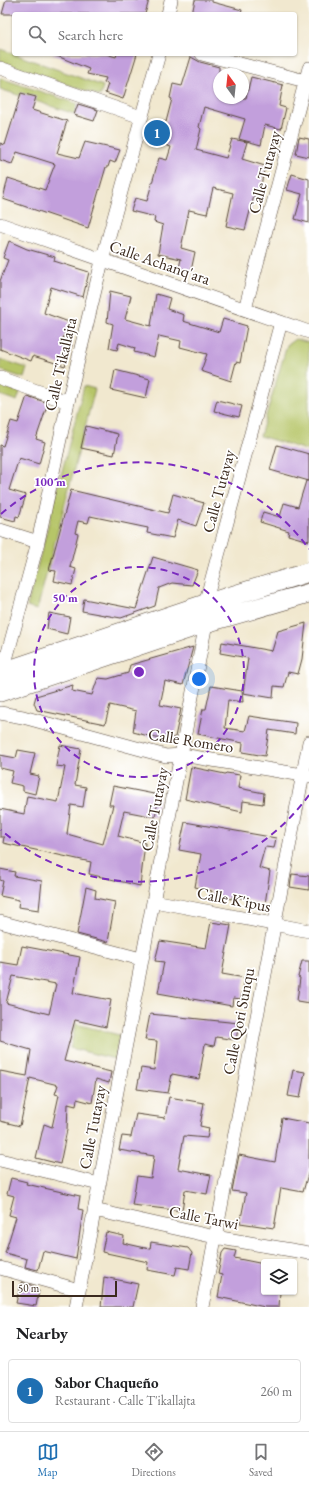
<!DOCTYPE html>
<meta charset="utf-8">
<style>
body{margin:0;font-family:"EB Garamond",serif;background:#f6f6f6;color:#202124}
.controls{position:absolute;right:12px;bottom:12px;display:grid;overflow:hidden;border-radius:4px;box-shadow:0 1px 3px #0004}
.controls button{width:36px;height:36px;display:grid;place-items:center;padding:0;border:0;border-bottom:1px solid #e0e0e0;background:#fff;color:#202124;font:20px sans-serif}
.compass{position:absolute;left:213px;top:68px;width:36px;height:36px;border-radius:50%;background:#fff;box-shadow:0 1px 3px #0004;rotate:345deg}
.scale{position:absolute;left:12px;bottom:10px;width:105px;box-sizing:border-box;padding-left:4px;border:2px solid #3b2a1e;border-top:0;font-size:11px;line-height:14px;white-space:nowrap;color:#3b2a1e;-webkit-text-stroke:3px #fff;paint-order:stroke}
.you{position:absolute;left:199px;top:679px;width:14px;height:14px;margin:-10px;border:3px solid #fff;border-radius:50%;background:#1a73e8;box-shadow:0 0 0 6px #1a73e833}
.badge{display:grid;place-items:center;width:26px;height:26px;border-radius:50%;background:#1f6fb2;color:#fff;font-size:13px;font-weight:700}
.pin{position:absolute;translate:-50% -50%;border:2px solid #fff;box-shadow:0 1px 4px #0006}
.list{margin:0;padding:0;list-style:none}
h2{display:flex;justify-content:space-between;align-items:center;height:52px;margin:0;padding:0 16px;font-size:17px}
h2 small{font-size:13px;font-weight:400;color:#757577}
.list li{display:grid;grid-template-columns:26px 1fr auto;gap:12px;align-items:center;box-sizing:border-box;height:64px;margin:0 8px 8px;padding:0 8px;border:1px solid #e0e0e0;border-radius:4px}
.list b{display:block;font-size:15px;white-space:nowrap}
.list p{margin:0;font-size:13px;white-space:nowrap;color:#757577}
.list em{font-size:13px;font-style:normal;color:#757577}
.icon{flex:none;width:22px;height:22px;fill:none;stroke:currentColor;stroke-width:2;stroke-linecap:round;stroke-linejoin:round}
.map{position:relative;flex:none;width:309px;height:1307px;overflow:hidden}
.search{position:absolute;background:#fff;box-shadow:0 1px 3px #0004;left:12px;right:12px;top:12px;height:44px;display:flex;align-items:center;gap:10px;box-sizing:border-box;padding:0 14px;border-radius:4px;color:#757577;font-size:15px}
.sheet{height:124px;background:#fff}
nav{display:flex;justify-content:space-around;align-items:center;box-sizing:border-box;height:56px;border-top:1px solid #e0e0e0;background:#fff;font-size:11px;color:#757577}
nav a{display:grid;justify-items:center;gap:2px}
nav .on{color:#1f6fb2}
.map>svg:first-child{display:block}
.green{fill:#b6c568;stroke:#787843}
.building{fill:#c29fdc;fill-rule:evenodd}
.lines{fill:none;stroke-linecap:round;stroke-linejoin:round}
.street-casing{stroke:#564639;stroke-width:14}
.secondary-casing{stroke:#564639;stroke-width:20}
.street{stroke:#fff;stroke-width:13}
.secondary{stroke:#fff;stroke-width:19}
.ring{fill:none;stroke:#7b2cbf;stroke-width:2;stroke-dasharray:7 5}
.labels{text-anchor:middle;stroke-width:3.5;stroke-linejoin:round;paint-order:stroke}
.street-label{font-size:16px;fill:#3b2a1e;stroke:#fff}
.centre{fill:#7b2cbf;stroke:#fff;stroke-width:2}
.ring-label{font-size:12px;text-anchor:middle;font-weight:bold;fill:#7b2cbf;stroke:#fff;stroke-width:3.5;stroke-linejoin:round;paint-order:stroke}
</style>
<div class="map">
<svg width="309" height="1307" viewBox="0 0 309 1307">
<rect width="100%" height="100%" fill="#fff"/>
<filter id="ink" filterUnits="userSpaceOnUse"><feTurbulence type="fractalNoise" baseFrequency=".025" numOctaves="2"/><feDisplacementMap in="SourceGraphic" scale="8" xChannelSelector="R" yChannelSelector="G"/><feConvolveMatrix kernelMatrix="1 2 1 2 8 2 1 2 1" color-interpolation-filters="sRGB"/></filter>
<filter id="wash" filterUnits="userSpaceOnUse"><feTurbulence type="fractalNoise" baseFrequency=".012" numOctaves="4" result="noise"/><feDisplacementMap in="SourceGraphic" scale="16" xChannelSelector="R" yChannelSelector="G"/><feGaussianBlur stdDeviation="0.9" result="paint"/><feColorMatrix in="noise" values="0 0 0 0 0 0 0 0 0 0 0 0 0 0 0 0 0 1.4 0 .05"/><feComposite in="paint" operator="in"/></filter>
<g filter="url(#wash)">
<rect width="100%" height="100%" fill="#f1e8cf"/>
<path class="green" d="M 0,49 L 103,86 L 100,96 L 0,61 Z
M 0,78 L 96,110 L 92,120 L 0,89 Z
M 295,339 L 309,343 L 309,451 L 260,436 L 287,345 Z
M 0,359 L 27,368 L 24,378 L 0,370 Z
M 0,386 L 20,392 L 17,401 L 0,395 Z
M 84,386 L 95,389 L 37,610 L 27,607 Z
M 76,1024 L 119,1035 L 115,1059 L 70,1048 Z"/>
<g id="blocks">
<path class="building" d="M 6,0 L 149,0 L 145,14 L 2,14 Z
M 195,0 L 212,0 L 212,2 L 242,10 L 241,14 L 192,14 Z
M 52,54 L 106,54 L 116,57 L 117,54 L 137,54 L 123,99 L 105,93 L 108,84 L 104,83 L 106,78 L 87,74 L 89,69 Z
M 191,57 L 200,62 L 219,67 L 219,98 L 246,98 L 251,77 L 283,85 L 279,106 L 286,108 L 281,129 L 265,125 L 261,145 L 239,139 L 245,119 L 204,107 L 199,127 L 201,129 L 196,150 L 226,158 L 232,139 L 247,142 L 242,159 L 265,166 L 261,185 L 265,186 L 262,198 L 254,196 L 245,230 L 226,226 L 233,193 L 213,188 L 207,214 L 189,210 L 181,248 L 195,252 L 191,271 L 179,268 L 181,259 L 158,254 L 163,225 L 154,222 L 155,217 L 131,211 L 135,198 L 147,201 L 159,158 L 167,160 L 171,147 L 162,144 L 163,140 L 154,138 L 158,120 L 166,122 L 172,99 L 170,98 L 173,84 L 182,86 Z
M 21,93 L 36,97 L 32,110 L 67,121 L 57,153 L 79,158 L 85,142 L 120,150 L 115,163 L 110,161 L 108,167 L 106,167 L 88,228 L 3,199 L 8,178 L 45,190 L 55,164 L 17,152 L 12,164 L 0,160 L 0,143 L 5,145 Z
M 78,104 L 98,110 L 94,121 L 74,115 Z
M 299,137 L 309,139 L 309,157 L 296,154 Z
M 292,174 L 309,179 L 309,223 L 295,219 L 302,194 L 287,190 Z
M 9,241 L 27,249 L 55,257 L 54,261 L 89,272 L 83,297 L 51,287 L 44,313 L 69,322 L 62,342 L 72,345 L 65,366 L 33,356 L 31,361 L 0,349 L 0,281 L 8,260 L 3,258 Z
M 110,291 L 131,296 L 125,319 L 151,326 L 156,294 L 170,298 L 167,309 L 184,315 L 183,321 L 219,332 L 223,319 L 247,326 L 240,363 L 236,362 L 231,381 L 201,371 L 207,354 L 180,347 L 181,341 L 159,336 L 154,357 L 134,352 L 135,348 L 119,343 L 117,350 L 109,348 L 113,324 L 107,322 Z
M 115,370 L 150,379 L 146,398 L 111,390 Z
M 27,396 L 48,403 L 36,439 L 45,442 L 39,464 L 19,458 L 9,490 L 26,495 L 19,517 L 16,516 L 15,521 L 0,517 L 0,445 L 3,446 L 11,421 L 18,423 Z
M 217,400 L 242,406 L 239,417 L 214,411 Z
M 86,426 L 118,434 L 114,455 L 81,448 Z
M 277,445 L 309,454 L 309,481 L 270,470 Z
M 306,481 L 309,481 L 309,541 L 288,535 L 289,531 L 260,522 L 263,512 L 280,517 L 284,503 L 298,507 Z
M 71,490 L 168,513 L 173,494 L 204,503 L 196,526 L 178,520 L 173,538 L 147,533 L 148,528 L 90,516 L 88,523 L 78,521 L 75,533 L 78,534 L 70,567 L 76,569 L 72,585 L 54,581 L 56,571 L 49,570 Z
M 153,557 L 198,570 L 192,585 L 172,583 L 159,588 L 155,606 L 121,618 L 82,611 L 84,599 L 136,609 Z
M 49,613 L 70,617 L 67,634 L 47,629 Z
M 306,623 L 302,659 L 298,674 L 288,672 L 284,687 L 274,686 L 273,698 L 243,693 L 248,658 L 220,653 L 222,642 L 272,651 L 278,631 Z
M 193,647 L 183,685 L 165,681 L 160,705 L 181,709 L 175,737 L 164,740 L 133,732 L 136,711 L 110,705 L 105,724 L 37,710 L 34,703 L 36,696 L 73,685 L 72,691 L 92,695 L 98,678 L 108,679 L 128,673 L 130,665 Z
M 211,686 L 242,691 L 243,702 L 228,700 L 225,728 L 245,731 L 249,716 L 296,723 L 295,734 L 269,730 L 265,756 L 242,752 L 243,743 L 198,734 L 203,709 L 206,709 Z
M 60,745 L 81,749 L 75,785 L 86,787 L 83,807 L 71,805 L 67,834 L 103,844 L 113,805 L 109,805 L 113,786 L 159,795 L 155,817 L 124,811 L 118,836 L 145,843 L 140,886 L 89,874 L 91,862 L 3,843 L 4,837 L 0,837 L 0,809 L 24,814 L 27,796 L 58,802 L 65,767 L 56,766 Z
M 18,750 L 35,753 L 30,774 L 39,776 L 35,794 L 23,791 L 23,786 L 10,783 L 13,771 L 0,768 L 0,755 L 16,758 Z
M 191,767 L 225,774 L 226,773 L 240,775 L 238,788 L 264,793 L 263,804 L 243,801 L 242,812 L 185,799 Z
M 185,822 L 276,838 L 274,848 L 265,847 L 259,868 L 270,871 L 265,904 L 233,896 L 232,899 L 211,895 L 212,891 L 195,887 L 201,854 L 179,850 Z
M 0,869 L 15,872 L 14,876 L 42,881 L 39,910 L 18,907 L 19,900 L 0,896 L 3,881 L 0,880 Z
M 292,874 L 309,876 L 309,890 L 290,887 Z
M 86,887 L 96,890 L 95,898 L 115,902 L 108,942 L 77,934 Z
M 211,922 L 231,925 L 222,974 L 245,978 L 241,999 L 233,998 L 232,1006 L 158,993 L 164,962 L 155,961 L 160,941 L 206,948 Z
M 22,946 L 80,957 L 73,993 L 111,1000 L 106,1027 L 75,1020 L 64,1061 L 111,1072 L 109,1083 L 96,1079 L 92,1103 L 77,1099 L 76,1106 L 68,1104 L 67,1130 L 60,1164 L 36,1158 L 44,1124 L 52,1127 L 59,1095 L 55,1094 L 58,1085 L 30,1078 L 20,1126 L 0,1121 L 0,1071 L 27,1076 L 31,1050 L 0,1041 L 0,962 L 18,965 ZM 13,976 L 56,984 L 49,1014 L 6,1003 Z
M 302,961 L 309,961 L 309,1003 L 297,1001 L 300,978 L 298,977 Z
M 150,1014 L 239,1023 L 236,1040 L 216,1037 L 214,1046 L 205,1044 L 199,1079 L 172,1074 L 168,1093 L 137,1089 L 141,1068 L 154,1070 L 157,1041 L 145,1040 Z
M 293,1070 L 305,1072 L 300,1098 L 288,1096 Z
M 169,1097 L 204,1103 L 200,1126 L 209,1128 L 207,1138 L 184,1136 L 178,1169 L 211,1175 L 207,1194 L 185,1190 L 182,1211 L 132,1205 L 137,1176 L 151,1178 L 154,1156 L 119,1150 L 122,1136 L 131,1137 L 136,1114 L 165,1118 Z
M 282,1118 L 309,1123 L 309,1170 L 303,1192 L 281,1188 L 274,1228 L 240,1223 L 246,1193 L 232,1191 L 239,1155 L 275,1162 Z
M 11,1178 L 27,1182 L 26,1184 L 80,1196 L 78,1209 L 83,1210 L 76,1259 L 43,1251 L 38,1270 L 25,1267 L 27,1259 L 5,1253 L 16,1217 L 9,1215 L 14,1196 L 7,1194 Z
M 106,1232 L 124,1236 L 123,1243 L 150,1249 L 151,1242 L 188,1248 L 192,1253 L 189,1269 L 177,1267 L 175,1275 L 147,1270 L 148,1262 L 102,1252 Z
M 225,1249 L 236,1251 L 234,1258 L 264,1264 L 264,1292 L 280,1292 L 279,1307 L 265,1307 L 218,1297 L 222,1275 L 218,1274 L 222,1253 Z
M 104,1277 L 138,1284 L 133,1307 L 101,1307 Z
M 21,1282 L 34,1286 L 33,1290 L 39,1291 L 36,1306 L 16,1303 Z"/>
</g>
</g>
<g filter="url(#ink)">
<use href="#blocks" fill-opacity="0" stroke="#564639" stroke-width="1"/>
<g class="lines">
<g class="street-casing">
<path id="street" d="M 168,14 L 171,0
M 202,54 L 309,82
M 0,68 L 141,117
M 0,224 L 309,332
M 245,309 L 309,68
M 0,378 L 68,402
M 0,530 L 38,542
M 1,678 L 38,542 L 68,402 L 102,261 L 159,54
M 0,713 L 23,717 L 166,756 L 182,755 L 309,776
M 154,901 L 309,931
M 0,922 L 141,959
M 0,1160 L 99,1184
M 94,1210 L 215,1237 L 309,1253
M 0,1268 L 79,1290
M 76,1307 L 206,623 L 205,604 L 281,322
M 202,1307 L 309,742"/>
</g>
<g class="secondary-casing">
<path id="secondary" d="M 0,673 L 205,604 L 309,572
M 0,692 L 206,623 L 309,593"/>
</g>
<use href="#street" class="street"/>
<use href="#secondary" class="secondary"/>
</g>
</g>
<g class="ring">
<circle cx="139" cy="672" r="105"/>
<path d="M309 795A210 210 0 0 1 1 830M1 514A210 210 0 0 1 309 549"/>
</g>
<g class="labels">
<g class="street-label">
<text transform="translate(264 172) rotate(-75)" y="6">Calle Tutayay</text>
<text transform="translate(160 262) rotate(19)" y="6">Calle Achanq'ara</text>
<text transform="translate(60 364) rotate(-77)" y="6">Calle T'ikallajta</text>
<text transform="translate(218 491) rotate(-75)" y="6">Calle Tutayay</text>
<text transform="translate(191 740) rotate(9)" y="6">Calle Romero</text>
<text transform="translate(154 809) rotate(-79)" y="6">Calle Tutayay</text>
<text transform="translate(234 899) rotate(11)" y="6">Calle K'ipus</text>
<text transform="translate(238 1021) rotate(-79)" y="6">Calle Qori Sunqu</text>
<text transform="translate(92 1127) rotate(-79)" y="6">Calle Tutayay</text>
<text transform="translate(204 1217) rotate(11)" y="6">Calle Tarwi</text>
</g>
</g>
<circle cx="139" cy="672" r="6" class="centre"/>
<g class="ring-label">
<text x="50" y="486">100 m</text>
<text x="65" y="602">50 m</text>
</g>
</svg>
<div class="controls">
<button><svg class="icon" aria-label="layers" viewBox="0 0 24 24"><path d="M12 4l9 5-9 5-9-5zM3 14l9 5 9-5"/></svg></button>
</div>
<svg class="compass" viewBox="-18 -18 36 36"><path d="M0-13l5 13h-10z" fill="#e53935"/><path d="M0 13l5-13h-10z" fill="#757577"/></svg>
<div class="scale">50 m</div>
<div class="you"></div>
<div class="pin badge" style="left:157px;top:133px">1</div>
<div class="search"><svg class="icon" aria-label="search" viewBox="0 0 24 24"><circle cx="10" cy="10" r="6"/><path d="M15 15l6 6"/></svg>Search here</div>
</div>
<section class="sheet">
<h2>Nearby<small></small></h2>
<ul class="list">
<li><span class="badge">1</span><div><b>Sabor Chaqueño</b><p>Restaurant · Calle T'ikallajta</p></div><em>260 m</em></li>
</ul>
</section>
<nav>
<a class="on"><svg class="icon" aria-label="map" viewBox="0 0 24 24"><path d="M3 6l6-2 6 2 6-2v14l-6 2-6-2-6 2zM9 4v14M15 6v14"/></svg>Map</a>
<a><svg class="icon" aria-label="directions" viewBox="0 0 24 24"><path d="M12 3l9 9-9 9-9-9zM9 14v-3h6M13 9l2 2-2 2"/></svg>Directions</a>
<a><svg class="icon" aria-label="saved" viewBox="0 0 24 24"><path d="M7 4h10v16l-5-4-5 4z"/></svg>Saved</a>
</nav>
